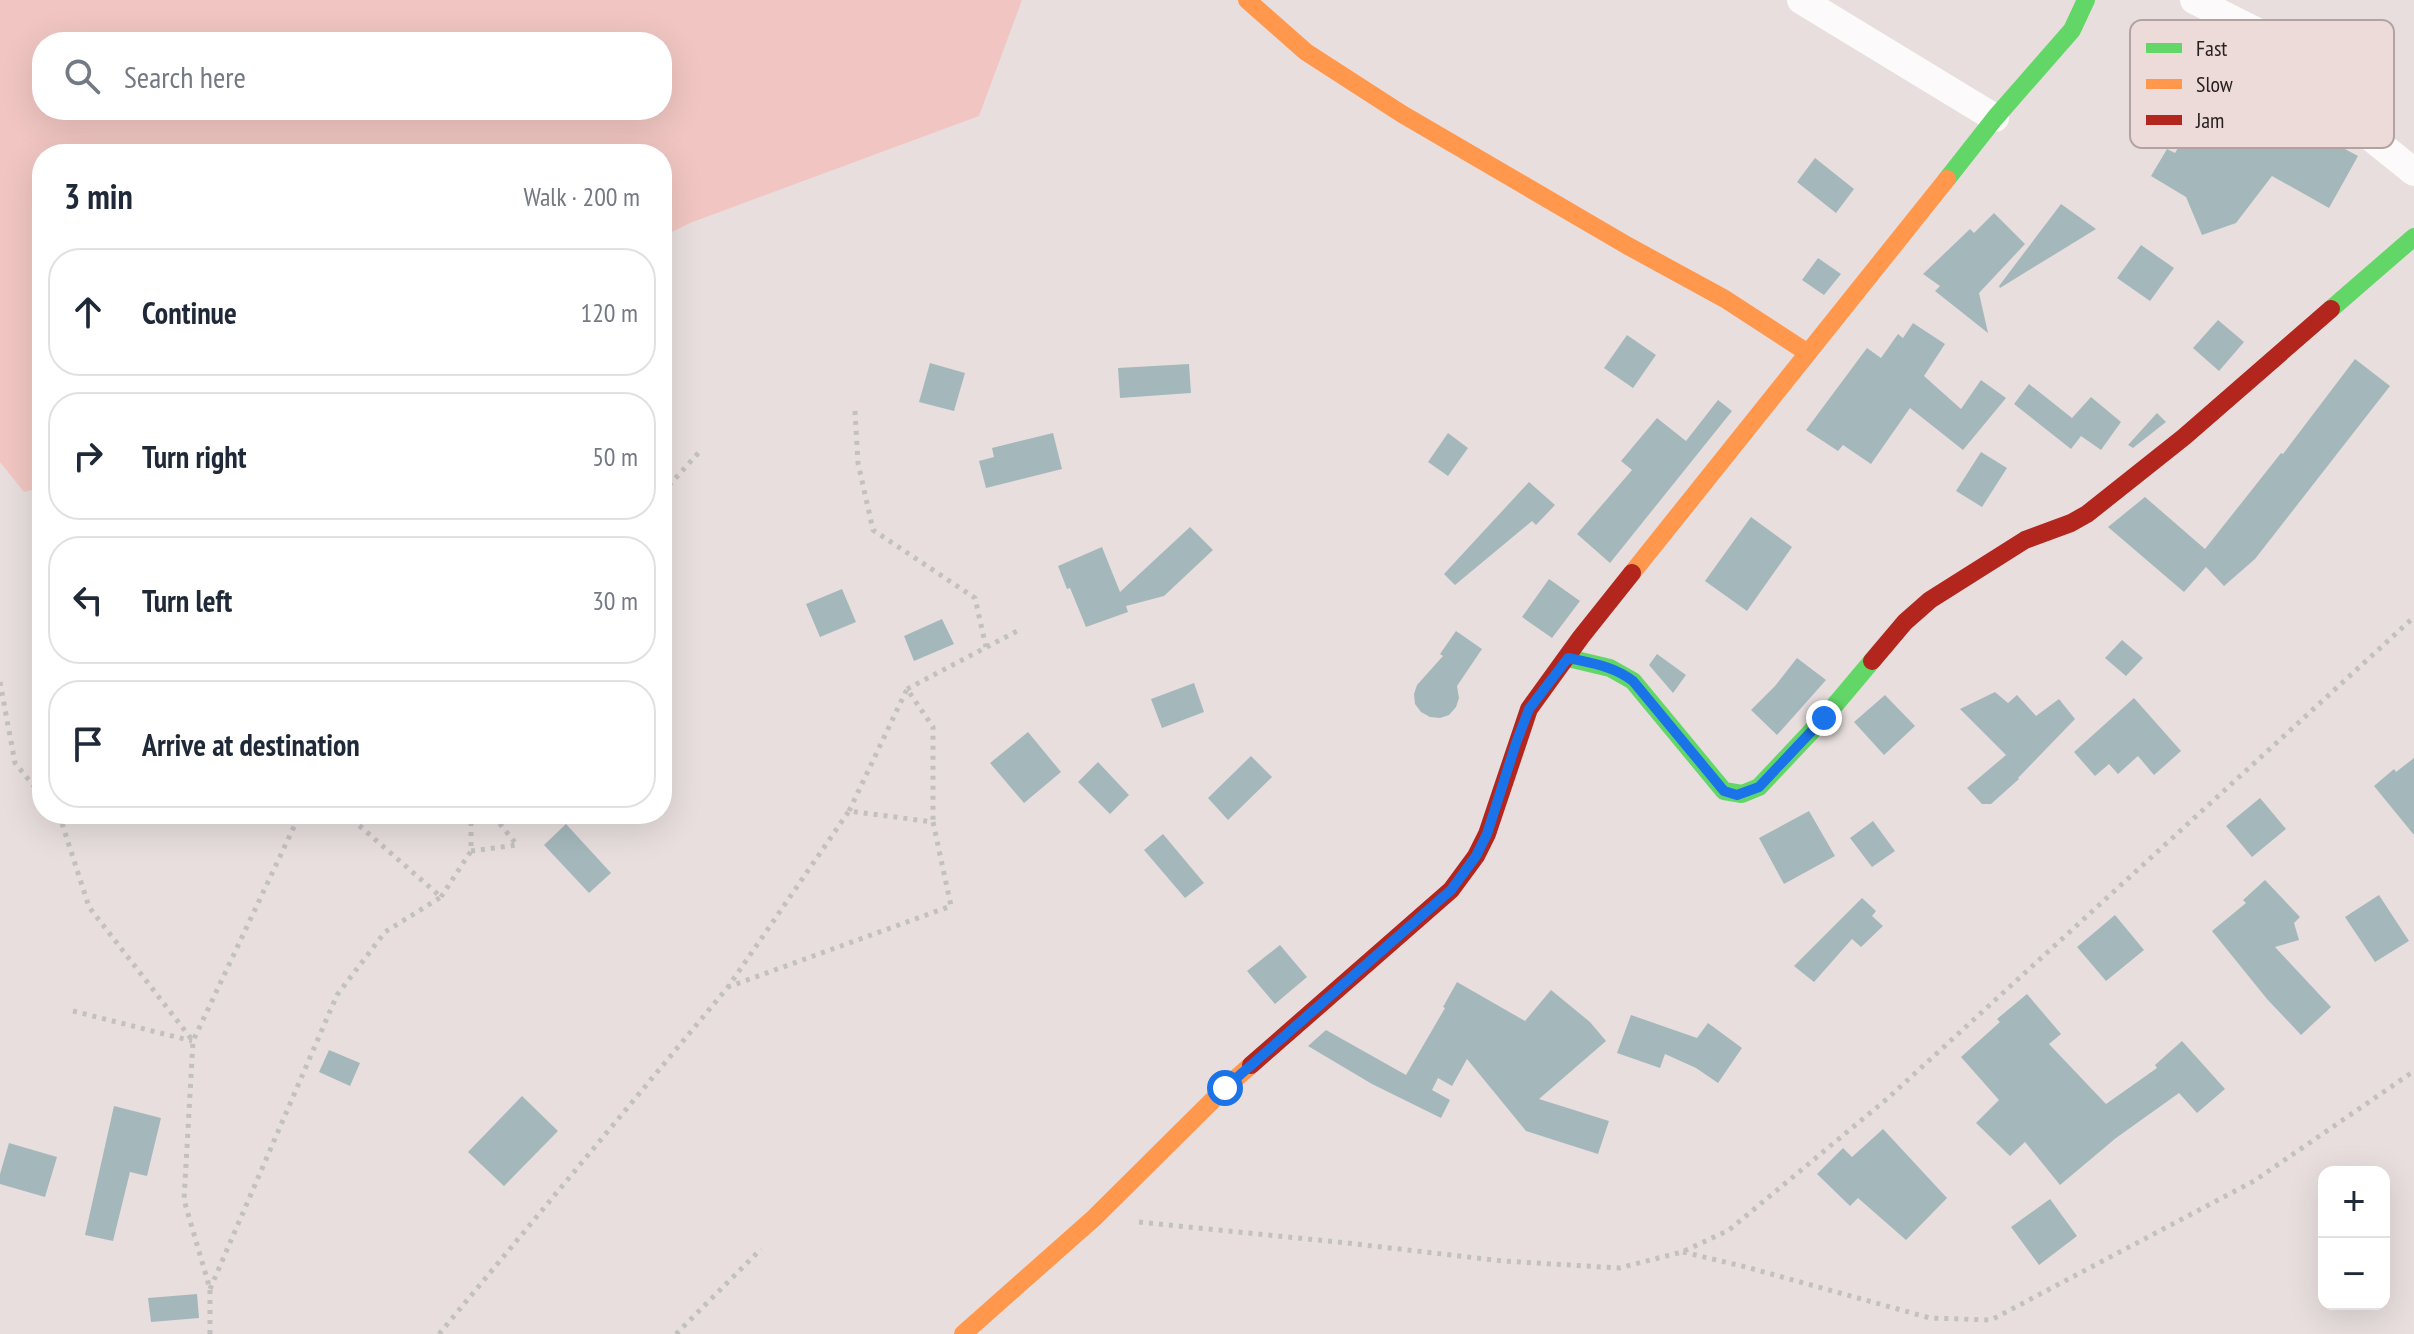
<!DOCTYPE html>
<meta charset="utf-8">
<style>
body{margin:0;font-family:"PT Sans Narrow",sans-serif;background:#f6f6f7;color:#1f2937}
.controls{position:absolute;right:24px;bottom:24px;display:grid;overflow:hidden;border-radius:16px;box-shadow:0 8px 32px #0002}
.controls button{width:72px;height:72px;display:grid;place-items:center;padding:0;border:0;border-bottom:2px solid #e0e1e3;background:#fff;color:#1f2937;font:40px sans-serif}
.stop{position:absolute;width:24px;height:24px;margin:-18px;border:6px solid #1a73e8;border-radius:50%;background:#fff}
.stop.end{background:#1a73e8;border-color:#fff;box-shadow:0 2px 8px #0008}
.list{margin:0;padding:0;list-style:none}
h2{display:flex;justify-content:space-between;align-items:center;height:104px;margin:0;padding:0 32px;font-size:34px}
h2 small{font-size:26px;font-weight:400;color:#747a83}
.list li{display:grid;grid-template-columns:52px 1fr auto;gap:24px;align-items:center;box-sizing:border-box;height:128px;margin:0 16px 16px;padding:0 16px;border:2px solid #e0e1e3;border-radius:32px}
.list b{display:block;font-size:30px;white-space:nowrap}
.list em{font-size:26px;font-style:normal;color:#747a83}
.icon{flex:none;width:44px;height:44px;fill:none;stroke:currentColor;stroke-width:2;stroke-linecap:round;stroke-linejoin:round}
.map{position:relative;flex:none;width:2414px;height:1334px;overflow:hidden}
.search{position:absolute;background:#fff;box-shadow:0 8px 32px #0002;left:32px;top:32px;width:640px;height:88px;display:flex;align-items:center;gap:20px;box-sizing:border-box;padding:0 28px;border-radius:32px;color:#747a83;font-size:30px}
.panel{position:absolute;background:#fff;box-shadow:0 8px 32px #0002;left:32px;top:144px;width:640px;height:680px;border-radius:32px}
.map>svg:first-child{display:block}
.green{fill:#f1c6c2;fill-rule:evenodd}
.building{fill:#a4b8bb}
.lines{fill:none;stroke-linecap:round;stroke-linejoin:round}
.path{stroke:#c3c0c0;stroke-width:5;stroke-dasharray:4 6;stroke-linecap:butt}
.street{stroke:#fcfafa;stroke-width:28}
.fast{stroke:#63d668;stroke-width:18}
.slow{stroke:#ff974d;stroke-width:18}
.jam{stroke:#b3261e;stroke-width:18}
.route{stroke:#1a73e8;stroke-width:10}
.key{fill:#eddbd9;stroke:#b2a3a2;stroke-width:2}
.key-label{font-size:22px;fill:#282121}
</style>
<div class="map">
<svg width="2414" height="1334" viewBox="0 0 2414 1334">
<rect width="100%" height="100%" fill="#e8dede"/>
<path class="green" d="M 0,0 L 1022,0 L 979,116 L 690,223 L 662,237 L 662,154 L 42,154 L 42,487 L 24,492 L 0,462 ZM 42,42 L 662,42 L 662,110 L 42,110 Z"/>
<path class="building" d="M 2230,61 L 2287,94 L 2276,112 L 2358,156 L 2329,208 L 2272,176 L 2236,223 L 2202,235 L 2186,197 L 2151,176 L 2167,149 L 2175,153 Z
M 1815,158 L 1854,189 L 1836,213 L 1797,182 Z
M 2061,204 L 2096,229 L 2000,288 L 1999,286 Z
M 1994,213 L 2025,244 L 1979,293 L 1988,333 L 1935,291 L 1940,286 L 1923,274 L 1970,229 L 1974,233 Z
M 2141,245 L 2174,268 L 2150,301 L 2117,278 Z
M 1818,258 L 1841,274 L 1824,295 L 1802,280 Z
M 2218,320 L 2244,342 L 2219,371 L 2193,348 Z
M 1913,323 L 1945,344 L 1924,376 L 1961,409 L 1981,380 L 2006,398 L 1963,450 L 1910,408 L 1871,464 L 1843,445 L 1838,451 L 1806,430 L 1867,348 L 1881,358 L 1898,334 L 1903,338 Z
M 1627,335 L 1656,355 L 1633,388 L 1604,368 Z
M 2355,359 L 2390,386 L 2255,559 L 2224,586 L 2206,567 L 2184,592 L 2108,527 L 2145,497 L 2205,549 L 2281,453 L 2283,454 Z
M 930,363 L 965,373 L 954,411 L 919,402 Z
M 1189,364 L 1191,393 L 1120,398 L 1118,368 Z
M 2029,384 L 2072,418 L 2091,397 L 2121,422 L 2101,450 L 2081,436 L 2071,449 L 2014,404 Z
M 1718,400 L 1732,411 L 1610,563 L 1577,534 L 1632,470 L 1621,461 L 1657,418 L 1686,441 Z
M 2157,413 L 2166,422 L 2133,448 L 2128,445 Z
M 1053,433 L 1062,469 L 986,488 L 979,461 L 994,457 L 992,448 Z
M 1448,433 L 1468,448 L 1448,476 L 1428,462 Z
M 1981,452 L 2007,468 L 1982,507 L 1956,491 Z
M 1529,482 L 1555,505 L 1536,525 L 1532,521 L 1455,585 L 1444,574 Z
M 1751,517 L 1792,547 L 1747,611 L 1705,581 Z
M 1190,527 L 1213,550 L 1164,596 L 1126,606 L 1128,612 L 1086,627 L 1070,588 L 1067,589 L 1058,566 L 1102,547 L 1120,592 Z
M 1549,579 L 1580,601 L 1552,638 L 1522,617 Z
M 842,589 L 856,622 L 820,637 L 806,604 Z
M 942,619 L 954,644 L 914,661 L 904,636 Z
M 1456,631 L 1482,649 L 1457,686 L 1459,698 L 1456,707 L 1449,715 L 1440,718 L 1430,717 L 1421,712 L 1415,704 L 1414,694 L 1417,685 L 1443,656 L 1440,654 Z
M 2122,640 L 2143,658 L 2126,676 L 2105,658 Z
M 1657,654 L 1686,675 L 1673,693 L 1649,665 Z
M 1797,658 L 1826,680 L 1777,735 L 1751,710 L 1775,686 Z
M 1194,683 L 1204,712 L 1162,728 L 1151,699 Z
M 1995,692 L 2008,703 L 2017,695 L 2036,716 L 2059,699 L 2075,719 L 2018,778 L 2019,779 L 1991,804 L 1982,804 L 1967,788 L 2006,755 L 1960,709 Z
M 1885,695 L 1915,726 L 1884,755 L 1854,722 Z
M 2134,698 L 2181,751 L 2154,775 L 2138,756 L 2118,774 L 2109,764 L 2095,776 L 2074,752 Z
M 1028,732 L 1061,772 L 1024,803 L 990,763 Z
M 1251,756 L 1272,777 L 1228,820 L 1208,798 Z
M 2414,758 L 2414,835 L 2374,786 L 2394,769 L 2396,772 Z
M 1098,762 L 1129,795 L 1110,814 L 1078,782 Z
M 2260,798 L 2286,829 L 2252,857 L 2226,826 Z
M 1809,811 L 1835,856 L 1784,884 L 1759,838 Z
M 1873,821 L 1895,851 L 1872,867 L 1850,838 Z
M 566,824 L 611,873 L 589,893 L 544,845 Z
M 1163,834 L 1204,883 L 1185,898 L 1144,850 Z
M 2265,880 L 2300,917 L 2294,923 L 2299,940 L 2275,947 L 2331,1007 L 2301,1035 L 2267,999 L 2212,931 L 2246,903 L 2243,900 Z
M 2379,895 L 2409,941 L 2375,962 L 2345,917 Z
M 1862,898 L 1876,911 L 1872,916 L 1883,926 L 1861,947 L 1852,939 L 1814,982 L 1794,966 Z
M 2115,915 L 2144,950 L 2106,981 L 2077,947 Z
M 1280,945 L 1307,977 L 1275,1004 L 1247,971 Z
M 1457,982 L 1525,1021 L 1551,990 L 1590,1022 L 1606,1041 L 1539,1099 L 1609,1121 L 1598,1154 L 1526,1131 L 1467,1059 L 1452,1086 L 1438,1078 L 1432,1090 L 1450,1100 L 1441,1118 L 1372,1084 L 1308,1046 L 1326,1030 L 1406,1075 L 1445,1008 L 1443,1007 Z
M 2027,994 L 2061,1034 L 2049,1044 L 2106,1104 L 2157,1068 L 2155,1065 L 2182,1041 L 2225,1089 L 2197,1113 L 2179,1093 L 2116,1138 L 2060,1185 L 2025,1142 L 2010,1156 L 1976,1123 L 1999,1100 L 1961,1057 L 2000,1022 L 1997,1019 Z
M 1631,1015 L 1697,1038 L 1708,1023 L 1742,1048 L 1718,1083 L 1696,1068 L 1665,1054 L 1660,1068 L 1617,1053 Z
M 329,1050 L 360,1063 L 350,1086 L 319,1072 Z
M 522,1096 L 558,1131 L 504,1186 L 468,1152 Z
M 114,1106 L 161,1118 L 147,1176 L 130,1172 L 113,1241 L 85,1235 Z
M 1883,1129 L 1947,1198 L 1906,1240 L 1858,1198 L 1850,1206 L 1817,1174 L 1843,1148 L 1852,1157 Z
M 9,1143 L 57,1157 L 45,1197 L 0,1184 L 0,1174 Z
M 2050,1199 L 2077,1236 L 2039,1265 L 2011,1227 Z
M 197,1294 L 199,1318 L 151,1322 L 148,1298 Z"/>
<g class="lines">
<path class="path" d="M 855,411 L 858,463 L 873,530 L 975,598 L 986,647
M 662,493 L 701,450
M 0,682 L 15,763 L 42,796
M 907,689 L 1019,630
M 849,811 L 907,689 L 933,727 L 933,822
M 59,814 L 89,907 L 193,1041
M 471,851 L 517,845 L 492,814
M 441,897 L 471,851 L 471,814
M 73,1011 L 192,1041
M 1139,1222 L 1347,1243 L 1503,1261 L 1619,1268 L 1682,1252 L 1729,1230 L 1888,1098 L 2414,617
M 1683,1252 L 1746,1267 L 1930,1318 L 1991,1320 L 2254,1181 L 2414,1071
M 210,1289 L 337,995 L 385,932 L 441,897 L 346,814
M 210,1334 L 210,1289 L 184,1200 L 193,1041 L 300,814
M 439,1334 L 728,987 L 849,811 L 933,822 L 951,906 L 728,987
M 676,1334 L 761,1249"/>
<path class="street" d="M 1801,0 L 1995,118
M 2194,0 L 2289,48 L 2311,53 L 2347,95 L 2363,131 L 2414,172"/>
<path class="fast" d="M 1947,179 L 1995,118 L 2072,30 L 2086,0
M 2331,309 L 2414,237
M 1568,658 L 1610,668 L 1633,681 L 1724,791 L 1742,794 L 1759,787 L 1824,718 L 1872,661"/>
<path class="slow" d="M 1247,0 L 1306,52 L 1402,114 L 1628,246 L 1725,299 L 1808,353
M 1632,573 L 1947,179
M 963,1334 L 1094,1218 L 1225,1088 L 1251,1065"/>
<path class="jam" d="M 1872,661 L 1905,622 L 1930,600 L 2025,540 L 2071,523 L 2087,514 L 2184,437 L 2331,309
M 1251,1065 L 1451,890 L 1476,856 L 1487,834 L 1529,709 L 1581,637 L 1632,573"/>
</g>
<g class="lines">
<path class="route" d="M 1225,1088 L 1451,890 L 1476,856 L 1487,834 L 1516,743 L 1529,709 L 1568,658 C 1591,663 1614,666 1633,681 L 1724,791 L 1737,795 L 1759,787 L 1824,718"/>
</g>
<rect x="2130" y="20" width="264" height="128" rx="12" class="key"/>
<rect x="2146" y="43" width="36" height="10" fill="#63d668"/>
<rect x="2146" y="79" width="36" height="10" fill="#ff974d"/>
<rect x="2146" y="115" width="36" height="10" fill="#b3261e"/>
<g class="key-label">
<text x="2196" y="56">Fast</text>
<text x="2196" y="92">Slow</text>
<text x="2196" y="128">Jam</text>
</g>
</svg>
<div class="controls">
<button>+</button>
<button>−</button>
</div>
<div class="stop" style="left:1225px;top:1088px"></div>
<div class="stop end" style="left:1824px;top:718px"></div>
<div class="search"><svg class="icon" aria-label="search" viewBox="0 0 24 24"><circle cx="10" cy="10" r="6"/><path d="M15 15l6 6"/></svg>Search here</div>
<section class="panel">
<h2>3 min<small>Walk · 200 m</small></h2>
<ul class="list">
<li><svg class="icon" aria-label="ahead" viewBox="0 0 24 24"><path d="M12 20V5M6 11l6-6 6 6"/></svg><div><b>Continue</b></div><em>120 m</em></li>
<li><svg class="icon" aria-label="right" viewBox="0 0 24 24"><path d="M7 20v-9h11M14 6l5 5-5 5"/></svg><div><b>Turn right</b></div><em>50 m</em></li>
<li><svg class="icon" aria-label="left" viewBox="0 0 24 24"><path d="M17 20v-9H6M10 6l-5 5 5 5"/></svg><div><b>Turn left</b></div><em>30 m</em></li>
<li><svg class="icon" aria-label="arrive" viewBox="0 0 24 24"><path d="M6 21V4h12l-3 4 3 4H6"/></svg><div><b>Arrive at destination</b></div></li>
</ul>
</section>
</div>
